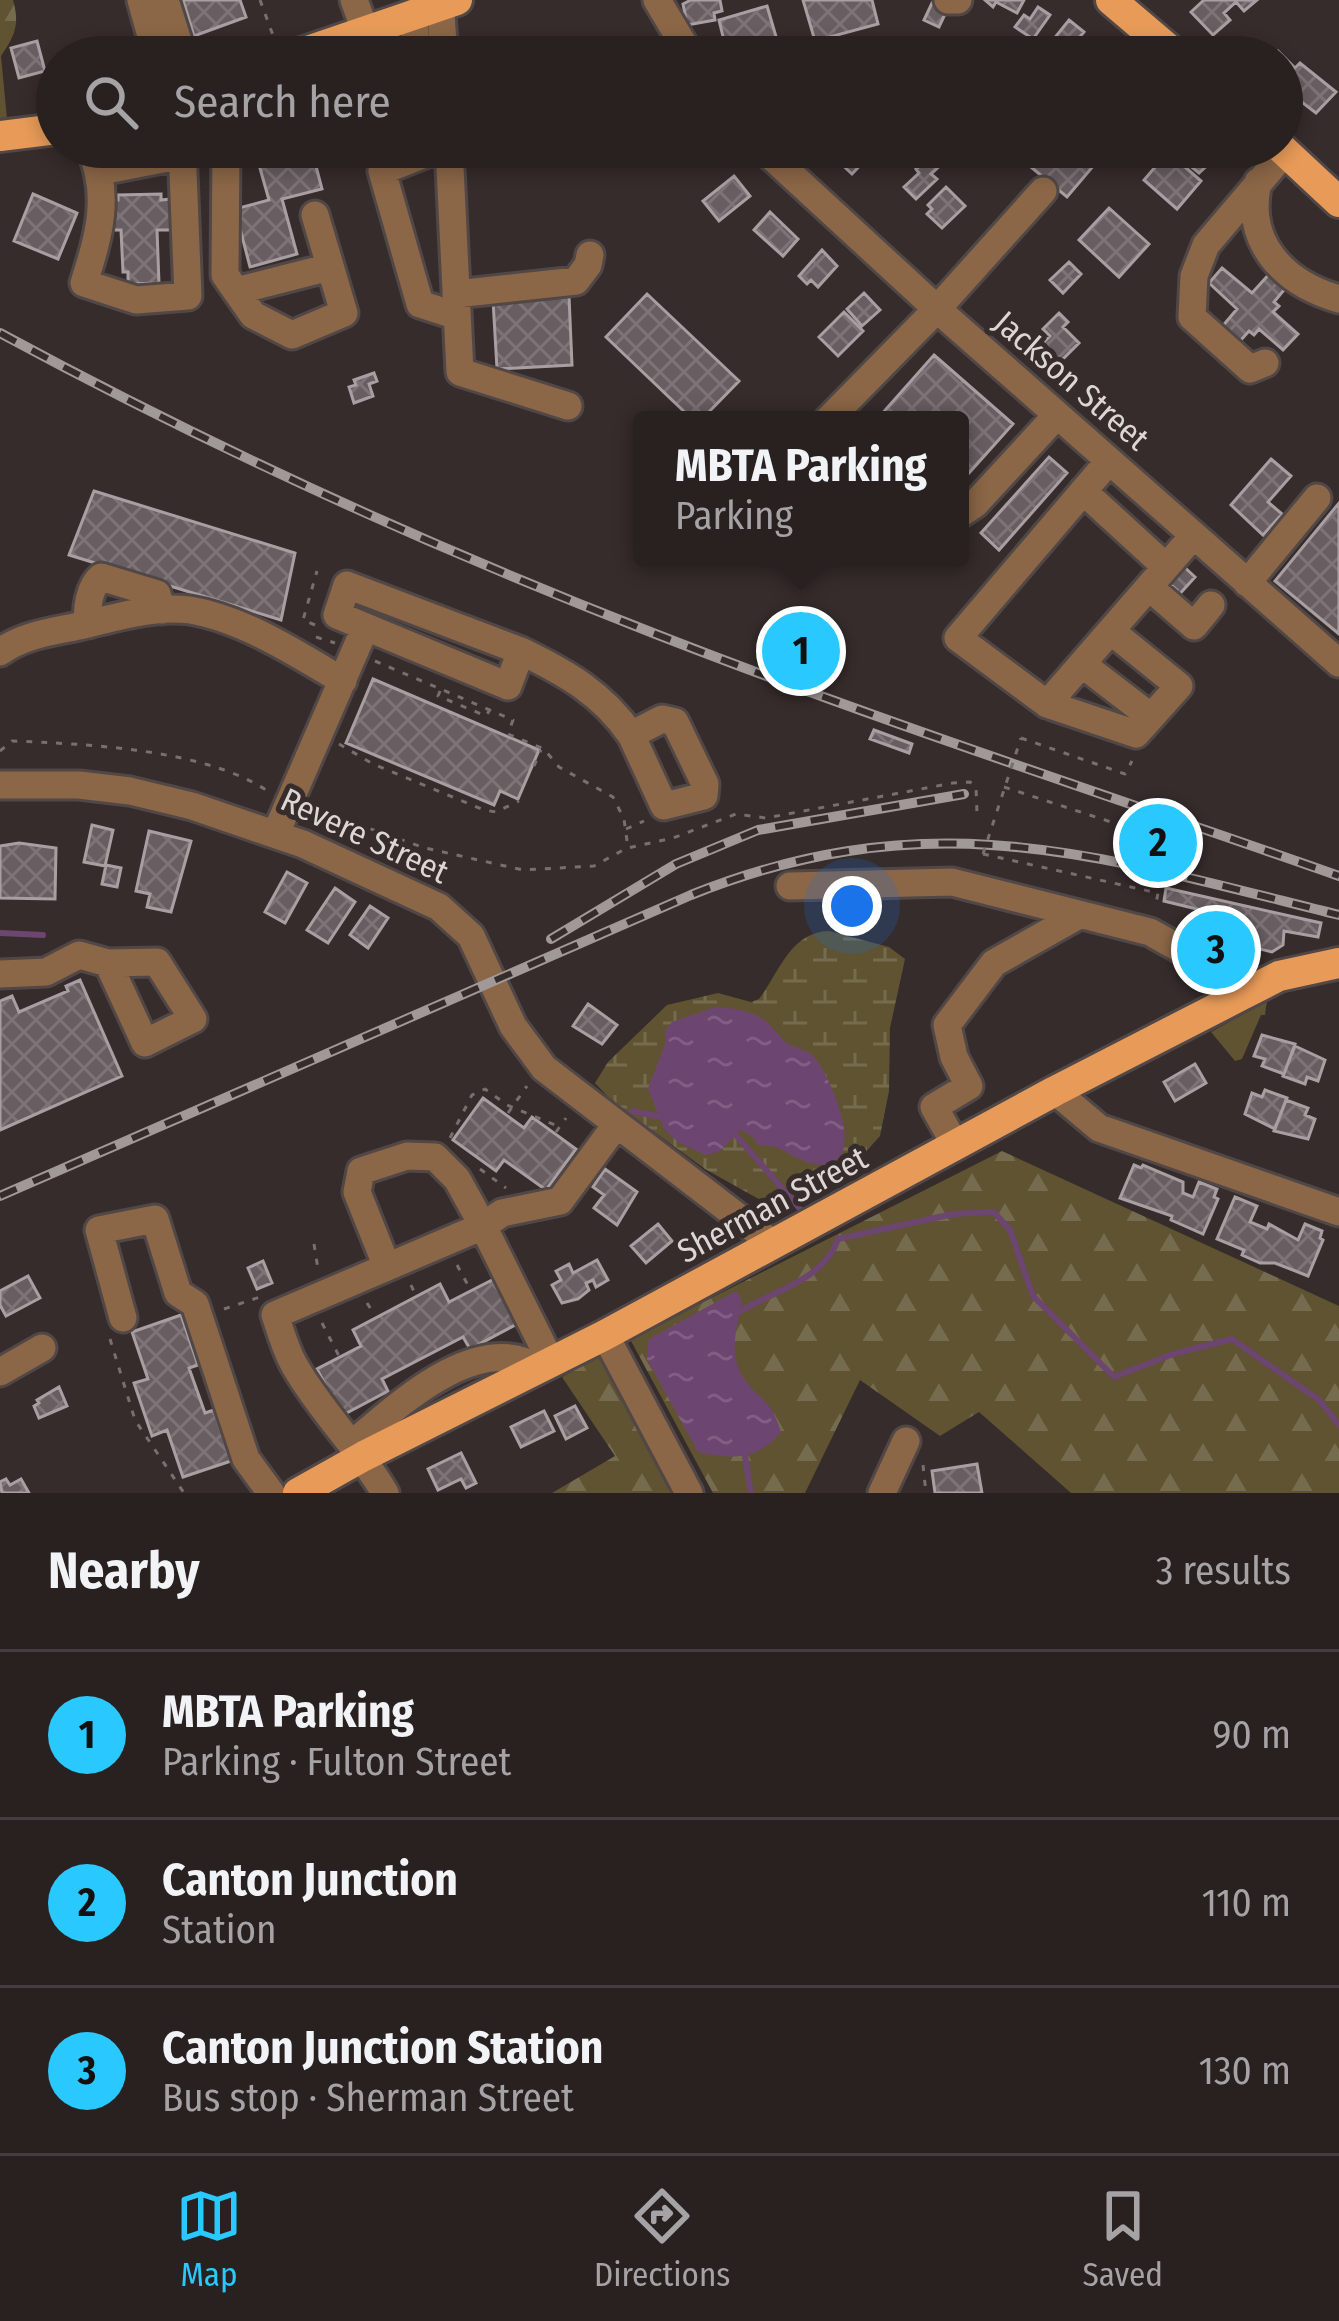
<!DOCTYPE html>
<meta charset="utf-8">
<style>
body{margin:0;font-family:"Fira Sans Condensed",sans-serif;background:#342e2d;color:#f1f3f6}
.you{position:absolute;left:852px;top:906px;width:42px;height:42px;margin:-30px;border:9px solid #fff;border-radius:50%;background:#1a73e8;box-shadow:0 0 0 18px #1a73e833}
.badge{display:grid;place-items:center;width:78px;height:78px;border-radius:50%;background:#29c8ff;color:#111;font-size:39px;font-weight:700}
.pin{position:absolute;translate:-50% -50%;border:6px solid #fff;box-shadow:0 3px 12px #0006}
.popup{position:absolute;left:633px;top:411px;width:336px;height:156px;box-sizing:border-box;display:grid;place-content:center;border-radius:12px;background:#282120;filter:drop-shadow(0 3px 9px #0005);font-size:39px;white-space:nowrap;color:#a5a3a5}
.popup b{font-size:45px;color:#f1f3f6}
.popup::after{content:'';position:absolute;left:50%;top:100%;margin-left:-24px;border:24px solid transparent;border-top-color:#282120}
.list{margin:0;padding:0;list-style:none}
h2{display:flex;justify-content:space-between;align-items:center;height:156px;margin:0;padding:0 48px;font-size:51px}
h2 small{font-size:39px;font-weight:400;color:#a5a3a5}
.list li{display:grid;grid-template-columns:78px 1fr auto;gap:36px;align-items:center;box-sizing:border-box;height:168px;padding:0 48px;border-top:3px solid #443e3e}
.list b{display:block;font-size:45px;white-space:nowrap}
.list p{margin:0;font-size:39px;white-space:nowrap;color:#a5a3a5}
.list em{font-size:39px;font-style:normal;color:#a5a3a5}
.icon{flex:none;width:66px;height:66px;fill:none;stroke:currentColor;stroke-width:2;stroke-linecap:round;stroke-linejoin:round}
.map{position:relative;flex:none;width:1339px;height:1493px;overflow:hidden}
.search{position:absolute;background:#282120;box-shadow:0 6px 18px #0003;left:36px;right:36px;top:36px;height:132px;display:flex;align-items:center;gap:30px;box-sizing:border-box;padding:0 42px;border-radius:66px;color:#a5a3a5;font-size:45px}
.sheet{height:660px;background:#282120}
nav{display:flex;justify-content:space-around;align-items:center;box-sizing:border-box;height:168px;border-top:3px solid #443e3e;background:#282120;font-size:33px;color:#a5a3a5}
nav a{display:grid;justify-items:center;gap:6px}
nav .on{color:#29c8ff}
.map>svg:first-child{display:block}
.green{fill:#5f5331}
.forest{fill:url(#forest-firs)}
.wetland{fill:url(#wetland-marsh)}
.water{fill:url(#water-ripples)}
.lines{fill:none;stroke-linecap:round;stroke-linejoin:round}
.stream{stroke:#6d4571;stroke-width:6}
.building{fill:url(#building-cross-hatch);stroke:#a99fa2;stroke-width:3}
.minor-casing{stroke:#504746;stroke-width:33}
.major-casing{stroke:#504746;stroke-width:36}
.path{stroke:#78706f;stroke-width:3;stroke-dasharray:6 9;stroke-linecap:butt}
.minor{stroke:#8b6647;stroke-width:27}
.major{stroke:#e89b59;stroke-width:30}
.rail-casing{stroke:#a09998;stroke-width:10}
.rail{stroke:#352c2b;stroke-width:6;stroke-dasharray:18;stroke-linecap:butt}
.path-bridge{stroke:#78706f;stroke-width:3;stroke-dasharray:6 9;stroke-linecap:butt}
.labels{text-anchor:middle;stroke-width:10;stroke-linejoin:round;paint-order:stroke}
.street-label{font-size:33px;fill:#dcd6d5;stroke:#352c2b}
</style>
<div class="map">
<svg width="1339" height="1493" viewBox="0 0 1339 1493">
<defs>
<pattern id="forest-firs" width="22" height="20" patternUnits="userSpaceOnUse" patternTransform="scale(3)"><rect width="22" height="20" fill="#5f5331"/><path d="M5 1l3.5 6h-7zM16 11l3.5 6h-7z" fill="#756b4e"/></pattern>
<pattern id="wetland-marsh" width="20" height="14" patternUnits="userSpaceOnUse" patternTransform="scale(3)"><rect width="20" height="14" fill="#5f5331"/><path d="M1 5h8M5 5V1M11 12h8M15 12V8" fill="none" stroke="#756b4e"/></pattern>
<pattern id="water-ripples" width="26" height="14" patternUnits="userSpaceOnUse" patternTransform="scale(3)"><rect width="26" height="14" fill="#6d4571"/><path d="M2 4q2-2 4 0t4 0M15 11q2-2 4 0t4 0" fill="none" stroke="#815f84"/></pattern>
<pattern id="building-cross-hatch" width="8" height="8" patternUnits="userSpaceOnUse" patternTransform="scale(3)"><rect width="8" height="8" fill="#685e62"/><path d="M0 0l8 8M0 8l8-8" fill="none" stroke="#7d7478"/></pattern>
</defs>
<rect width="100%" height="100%" fill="#352c2b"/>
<path class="green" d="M 1267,1001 L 1265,1015 L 1261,1015 L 1242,1059 L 1235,1061 L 1211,1032 Z"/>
<path class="forest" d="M 0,0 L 13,0 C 20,24 15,36 1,56 L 7,119 L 0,119 Z
M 1002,1151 L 1339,1306 L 1339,1493 L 1071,1493 L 979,1412 L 940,1436 L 860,1380 L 805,1493 L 713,1493 L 630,1339 Z
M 600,1355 L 672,1493 L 552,1493 L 615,1456 L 562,1377 Z"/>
<path class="wetland" d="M 829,931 L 889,947 L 905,959 L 890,1028 L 889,1091 L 880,1136 L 839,1182 L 793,1207 L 777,1207 L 764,1202 L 705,1169 L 612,1101 L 595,1083 L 608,1062 L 667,1005 L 718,993 L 751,1002 L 759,999 C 779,973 790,932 829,931 Z"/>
<path class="water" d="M 716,1007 C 734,1008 755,1011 769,1024 C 776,1031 780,1039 789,1044 C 797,1049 807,1049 814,1057 C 829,1074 866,1156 828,1164 C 810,1168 790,1153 776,1147 C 770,1145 764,1146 758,1145 L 752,1136 L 740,1130 L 719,1152 L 705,1155 L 678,1142 L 664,1129 L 648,1088 L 665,1045 L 665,1031 L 672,1022 Z
M 736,1291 L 742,1301 C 737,1326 728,1354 743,1377 C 760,1403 770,1396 781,1432 C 758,1460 732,1460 698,1452 L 647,1359 L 649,1339 Z"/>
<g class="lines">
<path class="stream" d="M 0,933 L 43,935
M 632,1111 L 661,1117
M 733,1132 L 801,1210
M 737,1313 C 770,1292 824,1281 838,1239 L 953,1214 L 994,1212 L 1010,1230 L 1033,1296 L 1114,1377 L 1173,1354 L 1232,1339 L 1319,1400 L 1339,1425
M 744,1450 L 751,1493"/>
</g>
<path class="building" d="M 183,0 L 240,0 L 246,17 L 194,36 Z
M 691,0 L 720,0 L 722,11 L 714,13 L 715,20 L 687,25 L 683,4 Z
M 803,0 L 872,0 L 878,24 L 815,41 Z
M 985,0 L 1024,0 L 1017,13 L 996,2 L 993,7 Z
M 1204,0 L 1257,0 L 1244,11 L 1236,2 L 1224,13 L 1230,20 L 1213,35 L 1191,12 Z
M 932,3 L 947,10 L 939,27 L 924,20 Z
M 767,6 L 780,50 L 739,57 L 736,46 L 726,49 L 719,20 Z
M 1038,7 L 1050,15 L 1033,39 L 1015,27 L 1024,15 L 1030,19 Z
M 1069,20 L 1084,32 L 1077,40 L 1086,47 L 1078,57 L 1053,40 Z
M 37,41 L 45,71 L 19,78 L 11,48 Z
M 1278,51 L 1295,68 L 1300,63 L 1336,92 L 1316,113 L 1282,87 L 1282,57 L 1272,57 Z
M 254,147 L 311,147 L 322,189 L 282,199 L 297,254 L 250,267 L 235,209 L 269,200 Z
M 823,147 L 862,147 L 870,155 L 852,174 Z
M 1049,147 L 1063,147 L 1071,154 L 1077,147 L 1101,147 L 1106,151 L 1067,197 L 1031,167 Z
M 1184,147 L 1227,147 L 1199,173 L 1177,155 Z
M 1168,152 L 1201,181 L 1177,209 L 1144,180 Z
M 935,155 L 943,163 L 931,174 L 937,179 L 916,199 L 904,187 L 919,173 L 916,169 Z
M 734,176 L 750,196 L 719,221 L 703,201 Z
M 946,187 L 965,206 L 942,228 L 927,214 L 932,209 L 928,205 Z
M 33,194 L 77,213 L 58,259 L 14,241 Z
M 161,194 L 161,200 L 171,199 L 173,230 L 157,230 L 159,283 L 128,284 L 128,272 L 123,272 L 121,230 L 108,230 L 111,200 L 118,200 L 118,195 Z
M 1109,208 L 1149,244 L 1119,277 L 1079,240 Z
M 770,212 L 798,239 L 783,256 L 754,230 Z
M 822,250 L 837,266 L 818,287 L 811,280 L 807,284 L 799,276 Z
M 1069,262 L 1081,274 L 1063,293 L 1050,280 Z
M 1222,268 L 1252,293 L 1273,270 L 1289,284 L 1274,302 L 1279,306 L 1273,312 L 1298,334 L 1283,350 L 1259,329 L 1254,335 L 1249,331 L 1232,350 L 1215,335 L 1237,309 L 1209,283 Z
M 864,293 L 880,310 L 862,326 L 847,309 Z
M 647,294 L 739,381 L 701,420 L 693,420 L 606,337 Z
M 569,296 L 572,365 L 497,369 L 493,300 Z
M 844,312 L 863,331 L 838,356 L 819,337 Z
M 1059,313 L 1068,322 L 1063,327 L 1079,343 L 1057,365 L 1039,347 L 1050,336 L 1043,329 Z
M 934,355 L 1013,424 L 960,483 L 960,420 L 879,417 Z
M 374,373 L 377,381 L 369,384 L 373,396 L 354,403 L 349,387 L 356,385 L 354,380 Z
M 1049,457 L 1067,473 L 999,550 L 981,533 Z
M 1271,459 L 1291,476 L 1268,502 L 1282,514 L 1263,535 L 1231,505 Z
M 94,491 L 295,553 L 281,620 L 69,555 Z
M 1339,503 L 1339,634 L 1275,581 Z
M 1180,563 L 1195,577 L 1176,598 L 1172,595 L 1177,590 L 1165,580 Z
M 373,679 L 539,750 L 518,799 L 500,791 L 494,805 L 346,743 Z
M 874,730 L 912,744 L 909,753 L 870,739 Z
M 92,825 L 113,830 L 105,866 L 84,862 Z
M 149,831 L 191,841 L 171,912 L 147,907 L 150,894 L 136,891 Z
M 19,843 L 56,848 L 55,899 L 0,898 L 0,846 Z
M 106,865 L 121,868 L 117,887 L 102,884 Z
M 287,872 L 307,883 L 285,923 L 265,912 Z
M 335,888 L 355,902 L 328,943 L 307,930 Z
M 1166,888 L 1321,923 L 1318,937 L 1284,931 L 1283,945 L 1272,952 L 1196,933 L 1201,910 L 1164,901 Z
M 370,906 L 388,918 L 368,948 L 350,935 Z
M 80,980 L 122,1076 L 0,1130 L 0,1001 L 12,996 L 19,1012 L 68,991 L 66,986 Z
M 588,1004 L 617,1025 L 602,1044 L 573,1026 Z
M 1262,1035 L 1295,1044 L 1284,1074 L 1262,1066 L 1265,1059 L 1254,1056 Z
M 1295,1046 L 1325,1060 L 1318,1081 L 1307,1077 L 1305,1084 L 1283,1076 Z
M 1195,1064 L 1206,1083 L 1175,1101 L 1164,1082 Z
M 1265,1090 L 1287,1098 L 1275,1129 L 1245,1114 L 1252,1093 L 1262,1097 Z
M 483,1098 L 524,1128 L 532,1117 L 576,1149 L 546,1190 L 504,1160 L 496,1171 L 453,1140 Z
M 1286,1100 L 1308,1108 L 1305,1115 L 1315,1119 L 1308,1139 L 1274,1131 Z
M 1134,1165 L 1141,1168 L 1143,1165 L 1183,1182 L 1183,1193 L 1193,1197 L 1199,1182 L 1217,1189 L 1214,1197 L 1218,1199 L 1203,1234 L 1171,1220 L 1172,1216 L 1120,1198 Z
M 605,1169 L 637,1192 L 617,1225 L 594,1208 L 604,1195 L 593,1187 Z
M 1235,1197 L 1257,1206 L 1250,1222 L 1267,1229 L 1269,1224 L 1298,1240 L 1305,1224 L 1322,1231 L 1320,1238 L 1323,1240 L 1308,1276 L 1275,1263 L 1260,1263 L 1242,1255 L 1244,1250 L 1217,1239 Z
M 658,1224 L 672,1241 L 646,1263 L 631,1246 Z
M 597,1260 L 608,1280 L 596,1287 L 593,1280 L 586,1283 L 589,1290 L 578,1299 L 562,1303 L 552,1285 L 561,1280 L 556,1271 L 569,1264 L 573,1273 Z
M 263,1261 L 272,1283 L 257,1289 L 248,1268 Z
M 28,1276 L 40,1298 L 6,1316 L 0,1305 L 0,1291 Z
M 494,1279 L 517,1324 L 470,1349 L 463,1337 L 382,1379 L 388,1391 L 341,1416 L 317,1369 L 361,1346 L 353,1330 L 440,1284 L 449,1302 Z
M 181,1315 L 198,1365 L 189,1368 L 205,1413 L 214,1410 L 231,1461 L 183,1477 L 167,1430 L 152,1436 L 134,1383 L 148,1379 L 132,1332 Z
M 59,1387 L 67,1406 L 39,1418 L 34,1406 L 39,1403 L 37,1400 Z
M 575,1406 L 587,1428 L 566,1439 L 555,1416 Z
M 544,1411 L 554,1431 L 521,1447 L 511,1427 Z
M 461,1453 L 476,1483 L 466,1488 L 461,1479 L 438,1490 L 428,1469 Z
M 977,1464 L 982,1493 L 935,1493 L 932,1471 Z
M 6,1479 L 10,1485 L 21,1479 L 29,1493 L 2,1493 L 0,1482 Z"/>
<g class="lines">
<g class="minor-casing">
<path id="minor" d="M 141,0 L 157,57
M 165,0 L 183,57
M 354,0 L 365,30
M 440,0 L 444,57
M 657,0 L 691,57
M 948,0 L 958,0
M 413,13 L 417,57
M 90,147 C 111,196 99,235 84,283 L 136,300 L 188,296 L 182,147
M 226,147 L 225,275 L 253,315 L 292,335 L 344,313 L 315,215
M 359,147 L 379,147
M 443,147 L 382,171 L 420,304 L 457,316
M 449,147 L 460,372 L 568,406
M 761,147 L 937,309 L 1339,663
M 101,171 L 183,155
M 1258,182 C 1244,242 1283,283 1339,299
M 236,291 L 330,267
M 456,294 L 576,281 L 588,265 L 590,255
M 1265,363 L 1250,369 L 1192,317 L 1194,276 L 1206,245 L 1285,152
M 828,420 L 937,309 L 1043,191
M 1109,461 L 958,638 L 1047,704 L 1193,536
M 1083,491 L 1166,567
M 960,514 L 975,504 L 1057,415
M 1247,583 L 1317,498
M 347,585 L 521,651 L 508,686 L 337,615 Z
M 1149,587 L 1194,626 L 1211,605
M 89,624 C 85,610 90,586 101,577 L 157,594 L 162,610
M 521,651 C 566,673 602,693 631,735 L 633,739 L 664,806 L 704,796 L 705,784 L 675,722 L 662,719 L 631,735
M 0,652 C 23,635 51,632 79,626 C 114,618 154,605 190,610 C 244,619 297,654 343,681
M 1082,664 L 1151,717
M 1047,704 L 1136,734 L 1179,686 L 1111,631
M 0,785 L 79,785 L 130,791 L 192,806 L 303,844 L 439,907 L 471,936 L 513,1026 L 544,1068 L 772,1243
M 276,833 L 365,628
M 790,886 L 952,882 L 1150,932 L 1193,956 L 1240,996
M 0,974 L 46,972 L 79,955 L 108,963 L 157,962 L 193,1019 L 145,1043 L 108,963
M 1055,1091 L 1099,1128 L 1339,1212
M 956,1146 L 934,1107 L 969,1086 L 954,1057 L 947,1025 L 994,963 L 1079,915
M 387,1267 L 357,1192 L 361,1171 L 407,1156 L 435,1157 L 457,1179 L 483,1226 L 502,1213 L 560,1201 L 616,1125
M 123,1318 L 99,1230 L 155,1219 L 178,1293 L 195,1304 L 246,1459 L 271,1493
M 605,1335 L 689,1493
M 0,1372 L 42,1348
M 352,1444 C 395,1408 477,1329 538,1368
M 385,1493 C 359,1448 322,1413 296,1368 C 286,1352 281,1332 275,1315 L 483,1226 L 551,1362
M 882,1493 L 906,1441"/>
</g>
<g class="major-casing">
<path id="major" d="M 1111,0 L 1178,57
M 290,57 L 457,0
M 0,136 L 57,129
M 1280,147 L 1339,202
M 298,1493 L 364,1456 L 605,1335 L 1055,1091 L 1240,996 L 1279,976 L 1339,963"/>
</g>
<path class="path" d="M 260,0 L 274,38
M 315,625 L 303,620 L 317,571
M 316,637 L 335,643
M 375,661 L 513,720 L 508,734 L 544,749 L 559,767 L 613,797 L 624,819 L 628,848 L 673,838 L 736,814 L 766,818 L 953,783 L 970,782 L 976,787 L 977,813
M 440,691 L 438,696 L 486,716 L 494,703
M 1021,738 L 1125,774 L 1132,761
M 339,744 L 373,764 L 484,810 L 496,812 L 519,801
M 0,751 L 12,741 C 86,744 207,749 269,792
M 534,766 L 541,750
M 1004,787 L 1111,822
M 314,809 L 425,848 L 523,870 L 594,866 L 625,849
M 626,829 L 644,821
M 983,854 L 1158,893 L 1156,904
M 1239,967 L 1255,948
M 508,1113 L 527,1086
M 556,1132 L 566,1118
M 450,1138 L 472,1095 L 485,1089 L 507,1105 L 560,1127
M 480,1169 L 506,1188
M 314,1244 L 318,1269
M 457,1265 L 469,1287
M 411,1285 L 415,1294
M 367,1303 L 374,1314
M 224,1309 L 260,1297
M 322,1323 L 339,1356
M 110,1339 L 135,1420 L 184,1493
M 923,1465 L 926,1493"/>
<use href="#minor" class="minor"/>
<use href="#major" class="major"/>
<g class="rail-casing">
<path id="rail" d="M 0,333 C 211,447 429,546 653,633 C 879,721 1110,796 1339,876
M 551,939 L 676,864 L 758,830 L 964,794
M 0,1196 L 691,895 C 931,799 1101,856 1339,915"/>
</g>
<use href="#rail" class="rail"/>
<path class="path-bridge" d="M 983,854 L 1021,738"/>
</g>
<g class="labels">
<g class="street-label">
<text transform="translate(1072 380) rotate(41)" y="12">Jackson Street</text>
<text transform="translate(365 835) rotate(25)" y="12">Revere Street</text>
<text transform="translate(772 1204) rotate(-28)" y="12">Sherman Street</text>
</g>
</g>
</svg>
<div class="you"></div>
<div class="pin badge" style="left:801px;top:651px">1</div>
<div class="popup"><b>MBTA Parking</b>Parking</div>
<div class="pin badge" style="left:1158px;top:843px">2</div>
<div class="pin badge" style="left:1216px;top:950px">3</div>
<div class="search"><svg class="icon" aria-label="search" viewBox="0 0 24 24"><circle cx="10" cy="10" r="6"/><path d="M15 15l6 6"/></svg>Search here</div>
</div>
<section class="sheet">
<h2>Nearby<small>3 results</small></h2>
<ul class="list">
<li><span class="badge">1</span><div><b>MBTA Parking</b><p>Parking · Fulton Street</p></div><em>90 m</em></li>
<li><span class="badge">2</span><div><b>Canton Junction</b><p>Station</p></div><em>110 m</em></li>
<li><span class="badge">3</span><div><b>Canton Junction Station</b><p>Bus stop · Sherman Street</p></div><em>130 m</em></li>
</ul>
</section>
<nav>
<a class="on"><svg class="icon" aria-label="map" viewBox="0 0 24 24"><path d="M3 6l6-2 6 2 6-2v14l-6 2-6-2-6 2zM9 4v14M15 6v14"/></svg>Map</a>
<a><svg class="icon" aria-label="directions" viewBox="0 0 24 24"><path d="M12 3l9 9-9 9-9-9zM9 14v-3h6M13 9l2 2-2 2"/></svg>Directions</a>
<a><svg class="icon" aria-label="saved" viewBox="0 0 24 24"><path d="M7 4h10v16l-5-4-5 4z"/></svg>Saved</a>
</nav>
